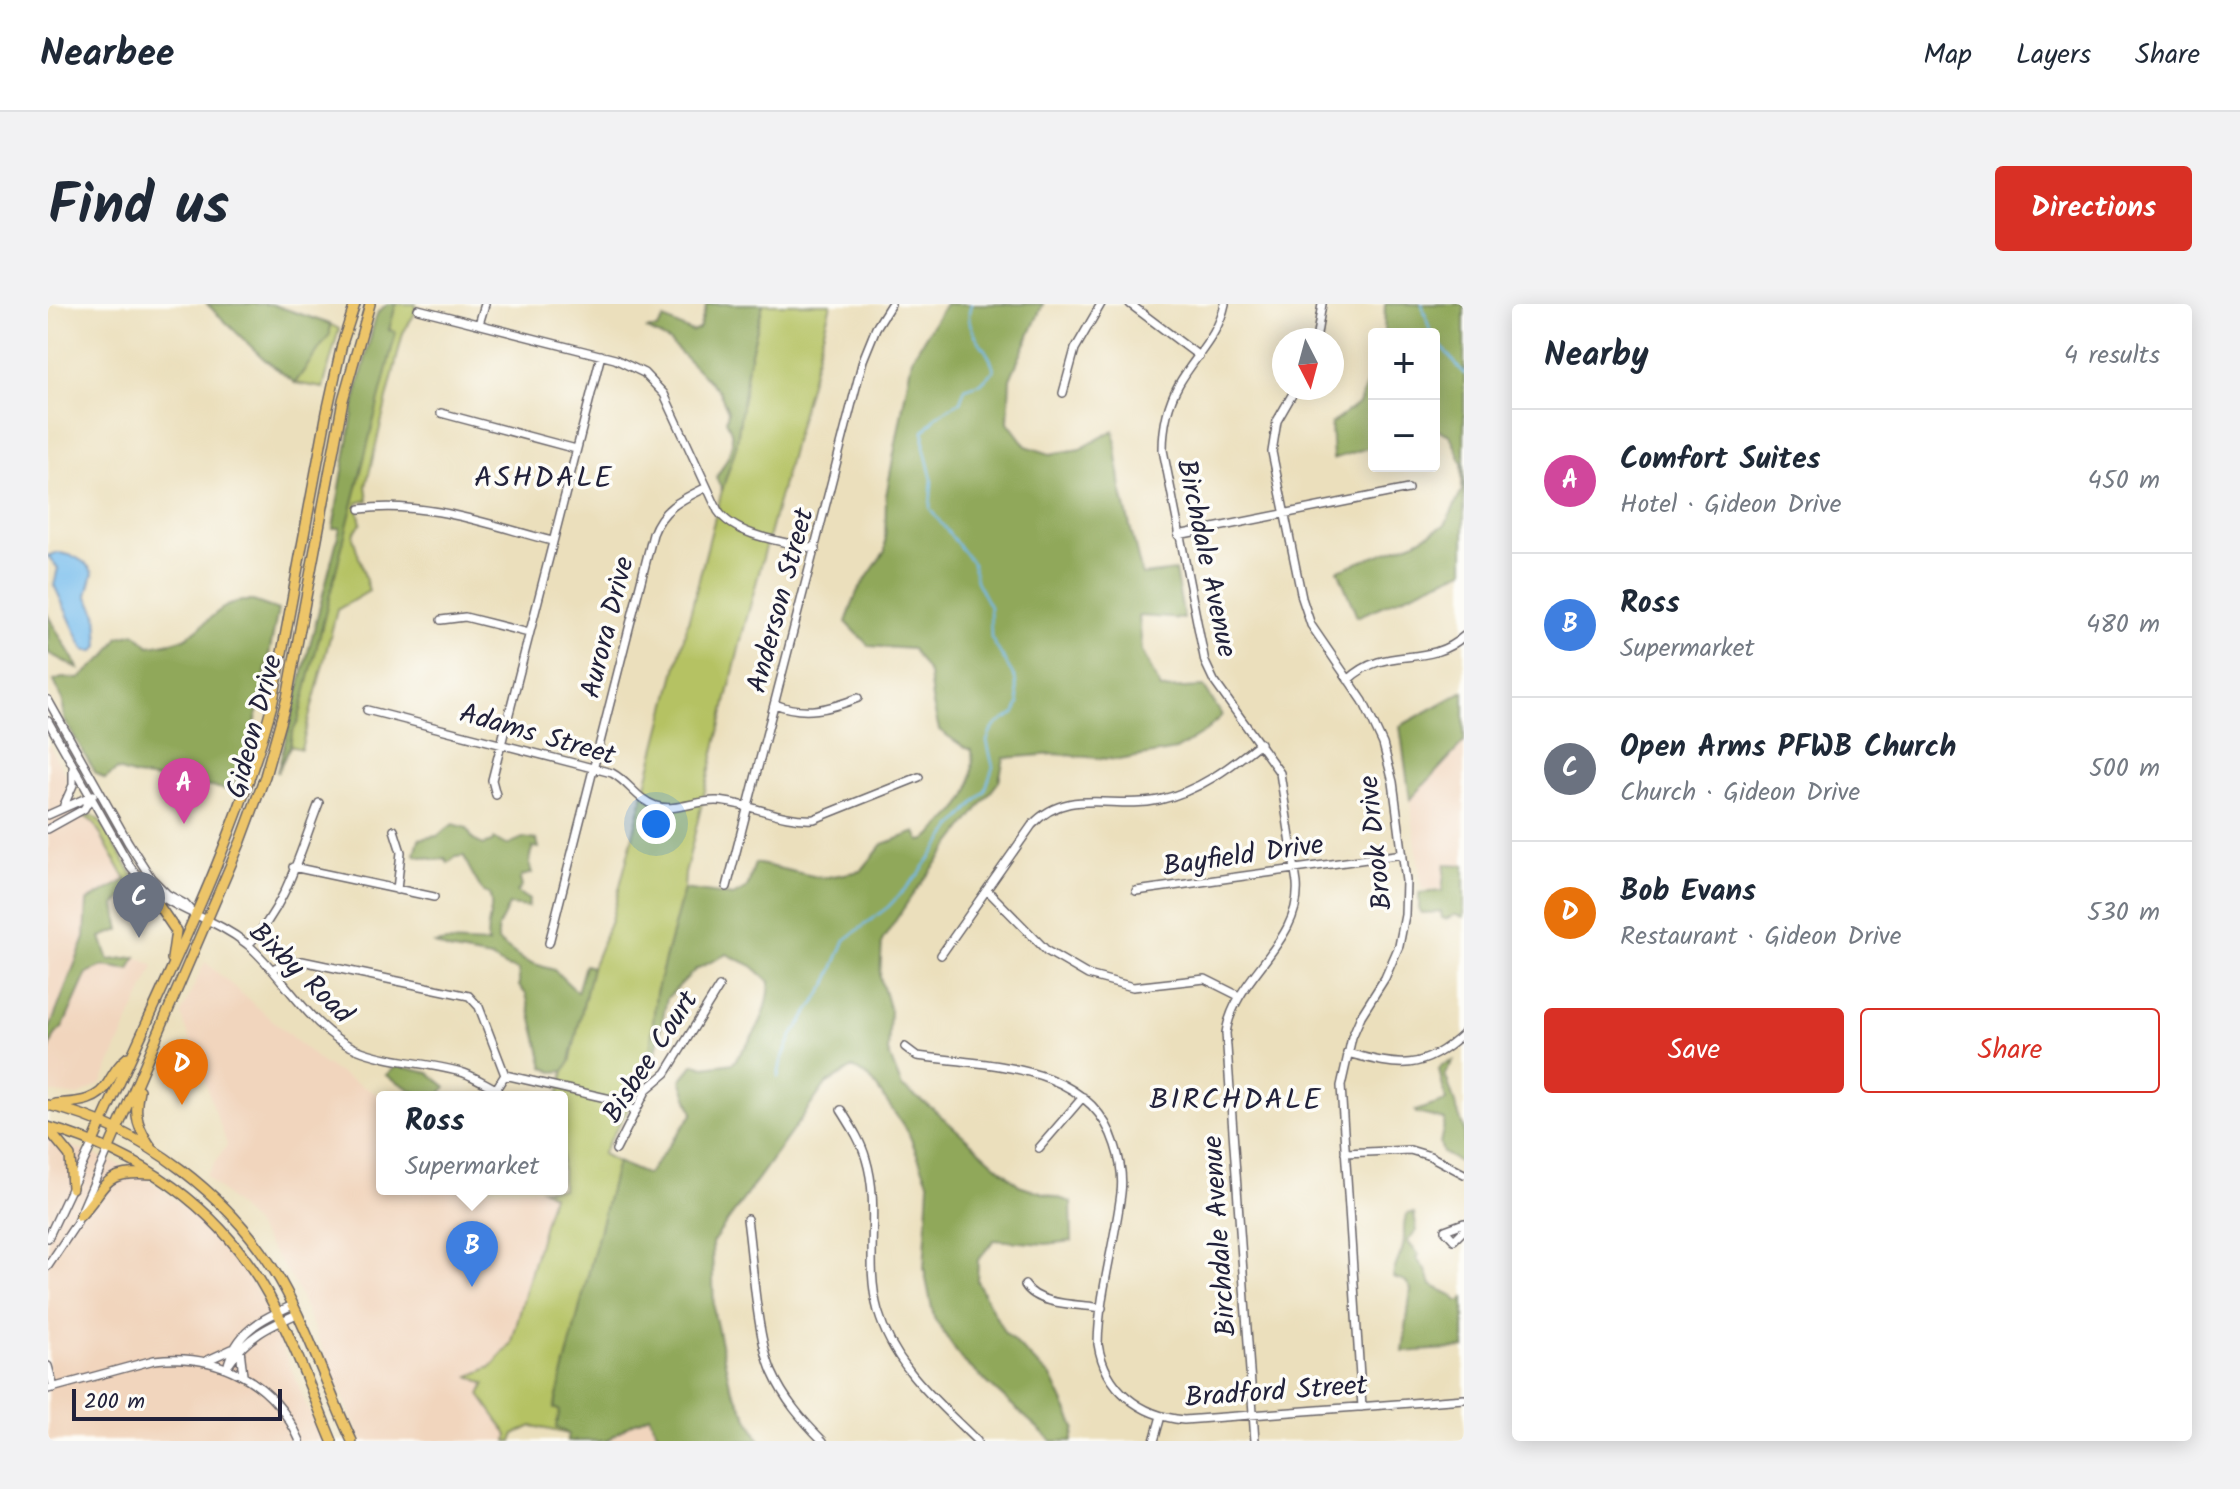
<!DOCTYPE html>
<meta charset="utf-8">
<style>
body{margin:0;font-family:Kalam,sans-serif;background:#f2f2f3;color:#1f2937}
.controls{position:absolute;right:24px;top:24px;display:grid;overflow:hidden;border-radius:8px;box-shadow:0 4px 20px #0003}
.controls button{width:72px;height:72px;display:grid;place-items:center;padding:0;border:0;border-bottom:2px solid #e0e1e3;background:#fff;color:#1f2937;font:40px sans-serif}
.compass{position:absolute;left:1224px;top:24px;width:72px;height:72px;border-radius:50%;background:#fff;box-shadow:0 4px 20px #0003;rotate:174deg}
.scale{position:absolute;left:24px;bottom:20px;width:210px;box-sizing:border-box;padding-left:8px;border:4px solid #22223b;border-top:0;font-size:22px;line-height:28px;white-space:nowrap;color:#22223b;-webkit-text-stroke:6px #fdfcf7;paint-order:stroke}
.you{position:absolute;left:608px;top:520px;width:28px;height:28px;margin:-20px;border:6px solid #fff;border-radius:50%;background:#1a73e8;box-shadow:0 0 0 12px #1a73e833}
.badge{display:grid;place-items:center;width:52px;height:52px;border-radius:50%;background:#d93025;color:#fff;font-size:26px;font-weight:700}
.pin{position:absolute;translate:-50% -66px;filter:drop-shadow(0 2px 4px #0008)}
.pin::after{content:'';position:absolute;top:42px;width:28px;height:24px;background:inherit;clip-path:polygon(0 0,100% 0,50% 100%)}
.popup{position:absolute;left:328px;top:787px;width:192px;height:104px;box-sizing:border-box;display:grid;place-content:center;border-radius:8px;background:#fff;filter:drop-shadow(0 2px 6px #0005);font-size:26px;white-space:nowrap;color:#747a83}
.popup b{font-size:30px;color:#1f2937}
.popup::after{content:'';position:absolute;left:50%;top:100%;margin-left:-16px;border:16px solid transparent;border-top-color:#fff}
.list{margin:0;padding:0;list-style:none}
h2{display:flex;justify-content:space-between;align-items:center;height:104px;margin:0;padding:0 32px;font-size:34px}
h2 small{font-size:26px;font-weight:400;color:#747a83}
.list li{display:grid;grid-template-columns:52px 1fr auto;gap:24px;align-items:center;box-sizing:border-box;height:144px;padding:0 32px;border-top:2px solid #e0e1e3}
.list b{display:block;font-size:30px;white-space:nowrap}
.list p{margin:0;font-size:26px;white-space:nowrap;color:#747a83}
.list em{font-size:26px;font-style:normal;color:#747a83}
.actions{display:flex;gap:16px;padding:24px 32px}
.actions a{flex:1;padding:18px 0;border:2px solid #d93025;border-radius:8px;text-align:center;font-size:28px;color:#d93025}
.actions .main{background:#d93025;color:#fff}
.map{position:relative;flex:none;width:1416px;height:1137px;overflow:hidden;border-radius:8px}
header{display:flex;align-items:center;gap:48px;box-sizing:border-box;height:112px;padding:0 40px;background:#fff;border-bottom:2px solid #e0e1e3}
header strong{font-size:38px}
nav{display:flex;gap:44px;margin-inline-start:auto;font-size:28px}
.intro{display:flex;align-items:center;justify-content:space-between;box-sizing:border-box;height:192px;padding:0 48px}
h1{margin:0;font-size:56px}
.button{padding:20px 36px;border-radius:8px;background:#d93025;color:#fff;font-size:28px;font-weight:700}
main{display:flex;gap:48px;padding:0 48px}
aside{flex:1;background:#fff;border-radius:8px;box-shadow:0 4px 20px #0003}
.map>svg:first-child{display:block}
.built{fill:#f1d5bd}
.green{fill:#b5c264;stroke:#6c7250;stroke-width:2}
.forest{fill:#90a85a;stroke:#59654a;stroke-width:2}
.water{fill:#75bced;stroke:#4c6f94;stroke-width:2}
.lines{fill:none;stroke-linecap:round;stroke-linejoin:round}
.stream{stroke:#75bced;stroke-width:2}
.minor-casing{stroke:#686468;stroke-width:10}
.major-casing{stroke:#686468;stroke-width:12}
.minor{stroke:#fff;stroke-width:7}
.major{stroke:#edc569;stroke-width:9}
.labels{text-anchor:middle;stroke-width:7;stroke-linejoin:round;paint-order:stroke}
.street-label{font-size:28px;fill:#22223b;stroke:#fdfcf7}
.neighbourhood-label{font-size:30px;letter-spacing:2px;fill:#22223b;stroke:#fdfcf7}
</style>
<header>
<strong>Nearbee</strong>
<nav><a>Map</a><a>Layers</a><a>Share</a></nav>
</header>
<div class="intro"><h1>Find us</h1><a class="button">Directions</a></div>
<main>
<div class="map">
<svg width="1416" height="1137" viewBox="0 0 1416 1137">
<rect width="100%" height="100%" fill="#fdfcf7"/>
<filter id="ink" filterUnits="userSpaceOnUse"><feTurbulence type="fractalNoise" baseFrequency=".0125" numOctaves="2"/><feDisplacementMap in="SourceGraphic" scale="16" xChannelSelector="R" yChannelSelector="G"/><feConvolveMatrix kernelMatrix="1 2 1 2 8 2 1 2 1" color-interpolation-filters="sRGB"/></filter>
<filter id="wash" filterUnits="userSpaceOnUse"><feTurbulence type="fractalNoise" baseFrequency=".006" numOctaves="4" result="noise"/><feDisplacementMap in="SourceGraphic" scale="32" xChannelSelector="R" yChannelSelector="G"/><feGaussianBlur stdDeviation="1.8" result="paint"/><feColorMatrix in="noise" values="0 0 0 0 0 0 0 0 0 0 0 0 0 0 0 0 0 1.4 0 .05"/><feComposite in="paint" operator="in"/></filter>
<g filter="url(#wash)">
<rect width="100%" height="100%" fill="#ebdfbc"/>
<path class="built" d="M 1416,438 L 1416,586 L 1374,585 L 1362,496 Z
M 0,439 L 18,471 L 18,484 L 38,516 L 46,519 L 78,576 L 39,597 L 38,643 L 61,656 L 88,653 L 106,662 L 54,778 L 31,792 L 0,788 Z
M 157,658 L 274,759 L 334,793 L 334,885 L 494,885 L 504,891 L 459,1056 L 477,1068 L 459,1137 L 314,1137 L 247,980 L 203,916 L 158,872 L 179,841 L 133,710 Z
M 0,834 L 64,857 L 100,875 L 144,909 L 172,937 L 197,968 L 215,998 L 274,1137 L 0,1137 Z
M 601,1111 L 613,1137 L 558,1137 L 579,1122 Z"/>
<path class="green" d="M 348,0 L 368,0 L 366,11 L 355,29 L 318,182 L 320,196 L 309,199 L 313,220 L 306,228 L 305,233 L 321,287 L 289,306 L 253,445 L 242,442 L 244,429 L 347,28 L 341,26 Z
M 715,0 L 783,0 L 694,332 L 637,570 L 636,585 L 608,689 L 603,747 L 608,748 L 607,758 L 554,850 L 569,858 L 507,1104 L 512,1107 L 520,1130 L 484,1122 L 467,1130 L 464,1137 L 459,1137 L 460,1131 L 432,1091 L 437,1080 L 422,1072 L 443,1063 L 463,1041 L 504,891 L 494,885 L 514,885 L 514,793 L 510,793 L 516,767 L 522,758 L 544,663 L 563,617 L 674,186 L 688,143 L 700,61 Z
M 282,20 L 291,25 L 275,84 L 247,79 L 281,30 Z
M 44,511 L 52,517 L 90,580 L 87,582 L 78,576 L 46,519 L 36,512 Z"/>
<path class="forest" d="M 159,0 L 223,0 L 282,20 L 282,30 L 247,79 L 216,55 Z
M 339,0 L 348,0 L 341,26 L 348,28 L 250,418 L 244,429 L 242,442 L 229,469 L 292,224 L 285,224 L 307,97 L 327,15 L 330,8 Z
M 659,0 L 715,0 L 700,61 L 688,143 L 674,186 L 668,174 C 679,155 692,139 678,117 L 680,107 L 671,87 L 621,37 L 598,25 L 609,25 L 616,15 L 644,28 L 651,25 Z
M 897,0 L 995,0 L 962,75 L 960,118 L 978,142 L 1002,150 L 1032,145 L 1066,126 L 1073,185 L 1094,271 L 1127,267 L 1136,315 L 1091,312 L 1094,347 L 1113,385 L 1156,383 L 1174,411 L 1157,428 L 1128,446 L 1071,456 L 1007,450 L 956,454 L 951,477 L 863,593 L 834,637 L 832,673 L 842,707 L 840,748 L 854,783 L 884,804 L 971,881 L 1023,898 L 1024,937 L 997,940 L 946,936 L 930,956 L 929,977 L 956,1028 L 1004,1074 L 1027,1123 L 1024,1137 L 1004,1137 L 913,1055 L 886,1014 L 876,965 L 881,880 L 860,828 L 822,774 L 805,764 L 778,780 L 664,939 L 666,1009 L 682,1080 L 712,1137 L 613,1137 L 601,1111 L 579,1122 L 558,1137 L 519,1137 L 520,1130 L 508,1123 L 512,1107 L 506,1104 L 569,858 L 599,871 L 645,809 L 633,776 L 646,760 L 657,763 L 685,759 C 706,732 720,713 722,678 L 704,662 L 679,650 L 648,665 L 619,694 L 608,748 L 602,747 L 608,689 L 636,585 L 685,592 L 699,584 L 707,559 L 774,574 L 813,567 L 835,540 L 868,528 L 872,537 L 878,536 C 911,504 928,496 924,446 L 916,443 L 891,426 L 884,396 L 881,370 L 864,345 L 821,342 L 798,318 L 809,288 L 837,247 L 838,192 L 864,54 Z
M 1337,0 L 1416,0 L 1416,266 L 1309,313 L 1290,266 L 1368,237 L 1397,221 L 1414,187 L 1414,159 L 1402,131 L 1386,124 L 1386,30 L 1336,30 Z
M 1326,63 L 1326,142 L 1285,155 L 1283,120 L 1311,99 Z
M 194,297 L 205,297 L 230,306 L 204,435 L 183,486 L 88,472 L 69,466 L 57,475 L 47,468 L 16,415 L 15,397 L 6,377 L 14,374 L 31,375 L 58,352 L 71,333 L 87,329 L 101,342 C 111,340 124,339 134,335 C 158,325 165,302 194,297 Z
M 0,312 L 31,365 L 0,349 Z
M 1416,387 L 1416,438 L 1362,496 L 1352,422 Z
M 405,520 L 419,524 L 425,536 L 435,541 L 444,538 L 446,535 L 459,541 L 475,534 L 489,536 L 491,544 L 485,543 C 481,551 481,561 484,569 L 474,572 L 472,576 L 474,582 L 469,588 L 481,596 L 480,603 L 461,601 L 450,623 L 450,637 L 477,657 L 506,666 L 529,688 L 537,661 L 544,663 L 522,758 L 516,767 L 505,768 L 496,763 L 478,690 L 471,682 L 471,666 L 458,663 L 443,654 L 400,646 L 387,640 L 398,638 L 440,640 C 436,621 448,605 441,590 L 435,588 C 428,576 421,566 416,552 L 408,553 L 400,559 L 397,554 L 389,556 L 369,552 L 367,550 L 371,535 L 389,532 Z
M 1397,560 L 1416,561 L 1416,613 L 1407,611 L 1397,615 L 1394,614 L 1393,608 L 1374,609 L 1371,606 L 1371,589 L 1394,587 Z
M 78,576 L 87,582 L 67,601 L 72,626 L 53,633 L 61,656 L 88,653 L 82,666 L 55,662 L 39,669 L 15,723 L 7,731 L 0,748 L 0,729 L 37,634 L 39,597 Z
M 1405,757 L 1397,770 L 1416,826 L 1416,854 L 1411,858 L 1395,849 L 1392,839 L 1397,816 L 1368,809 L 1367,807 L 1398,797 L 1391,766 L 1394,761 Z
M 350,762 L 381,769 L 398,783 L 390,793 L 375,793 L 338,771 L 347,763 Z
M 1366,909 L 1369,927 L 1359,937 L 1371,951 L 1368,954 L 1379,968 L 1383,981 L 1404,991 L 1409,997 L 1414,997 L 1416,993 L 1416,1044 L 1355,1048 L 1363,985 L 1357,977 L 1345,973 C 1346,961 1353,953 1355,942 C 1358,931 1353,920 1359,910 Z"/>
<path class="water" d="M 7,249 C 22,249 38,256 45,269 L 39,291 L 49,310 L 51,343 L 46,347 L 38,347 L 35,344 L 6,281 L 10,264 L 0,252 Z"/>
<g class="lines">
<path class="stream" d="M 1374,0 L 1383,30
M 1386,33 L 1416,70
M 730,773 L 733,758 L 744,732 L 778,682 L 797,636 L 840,603 L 870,571 L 904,524 L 937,487 L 945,463 L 939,437 L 942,429 L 948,421 L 966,410 L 971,400 L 967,374 L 943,334 L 942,303 L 928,277 L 925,260 L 882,205 L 884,175 L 876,143 L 876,127 L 890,111 L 912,98 L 917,84 L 933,79 L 946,66 C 942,42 913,28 923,0"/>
</g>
</g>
<g filter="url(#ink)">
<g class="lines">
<g class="minor-casing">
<path id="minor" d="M 1082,0 L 1151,52
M 1177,0 C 1170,33 1147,52 1131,80 C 1119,101 1115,123 1115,146 L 1157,358 L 1166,377 L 1232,469 L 1249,579 C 1254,639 1186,672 1178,729 L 1207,1137
M 370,5 L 567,55 L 596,69 L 616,90 L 670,207 C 688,233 738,238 768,245
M 431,20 L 437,0
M 1268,36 L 1274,0
M 1248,84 L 1229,117 L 1224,148 L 1254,294 L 1263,321 L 1315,397 L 1335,440 L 1345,478 L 1358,577 L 1357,611 L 1351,642 L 1337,674 L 1313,712 L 1304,733 L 1293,782 L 1314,1103
M 1015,89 L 1027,45 L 1053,0
M 393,109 L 528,145
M 312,205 C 377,196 442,221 504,237
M 1130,231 L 1360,185
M 393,316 L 417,313 L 481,329
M 1300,376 C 1339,339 1378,366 1416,332
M 0,396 L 80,538 L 103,574 L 119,590 L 137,600 L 145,609
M 727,400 C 756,412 782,405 810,394
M 319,406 L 564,469 C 581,478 589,496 608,502 C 628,508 648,496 669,497 C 702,499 733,517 766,515 L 871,473
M 0,417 L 83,564 C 117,608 159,608 199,640 C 236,671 262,726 308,745 C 342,759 381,758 416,769 C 427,773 438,780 448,785 L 457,771
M 448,491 L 444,476 L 553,51
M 16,501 L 25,481 L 25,464
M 0,511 L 45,491
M 0,525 L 36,505 L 43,493
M 346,526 L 353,548 L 349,586
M 245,563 L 386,593
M 679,583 L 815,56 L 828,24 L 843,0
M 939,586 L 999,647 L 1040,671 L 1085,683 L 1157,675 L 1191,692
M 1088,587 L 1355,550
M 501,639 L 605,230 C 615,203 635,195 659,183
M 200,641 C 238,604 252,547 271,499
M 893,651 L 984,521 C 1020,482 1065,506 1111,496 C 1151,487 1181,464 1212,439
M 225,665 L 237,659 L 254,657 L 421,692 L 431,703 L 457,771
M 857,743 L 869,752 C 939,762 1041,758 1067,841 C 1072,856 1075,873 1073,889 C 1067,939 1051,989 1050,1040 C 1057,1085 1092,1112 1136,1116 L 1416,1095
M 1299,749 C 1350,762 1374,769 1416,729
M 457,771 L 567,796 L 588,807
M 793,806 C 803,822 813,837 818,855 C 833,904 816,957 830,1007 C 846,1063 890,1098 929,1137
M 991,844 L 1035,793
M 568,846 L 599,785 L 618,769 L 671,683
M 1297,849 L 1362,846 L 1382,852 L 1416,870
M 699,915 C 705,958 708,1030 724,1068 C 736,1095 754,1116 775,1137
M 1416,919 L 1397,926 L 1406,936 L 1416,926
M 0,934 L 45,838
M 0,962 L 28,920 L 61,844
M 977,981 C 990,1002 1031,1000 1054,1004
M 192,1045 L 195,1071
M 160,1056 L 184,1045
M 182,1059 C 198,1033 222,1022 249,1010
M 0,1062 L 6,1084
M 179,1064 C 188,1027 212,1016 245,1001
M 0,1085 L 106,1056 C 169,1048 226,1077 252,1137
M 1106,1137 L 1113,1112"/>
</g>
<g class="major-casing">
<path id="major" d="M 96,580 L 128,627 L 124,655
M 91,786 C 85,812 90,825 105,846
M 7,800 C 26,798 49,799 60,779 C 66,769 70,761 80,753
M 0,801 C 94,823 184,893 232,976 C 261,1027 279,1084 304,1137
M 0,823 C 95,851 172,903 221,992 C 246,1038 264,1089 284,1137
M 0,825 L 22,852 L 24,884
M 45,838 C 108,693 184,551 225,397 L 279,108 L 294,40 L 307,0
M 61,844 L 193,537 L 217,472 L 239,394 L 295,96 L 322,0
M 32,912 C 61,881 53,866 105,870"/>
</g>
<use href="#minor" class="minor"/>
<use href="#major" class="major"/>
</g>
</g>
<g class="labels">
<g class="street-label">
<text transform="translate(1160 254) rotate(78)" y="10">Birchdale Avenue</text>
<text transform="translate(731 296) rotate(-75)" y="10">Anderson Street</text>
<text transform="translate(558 323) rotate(-76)" y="10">Aurora Drive</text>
<text transform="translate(205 422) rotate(-75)" y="10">Gideon Drive</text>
<text transform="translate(490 429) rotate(16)" y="10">Adams Street</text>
<text transform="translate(1326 539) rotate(-96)" y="10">Brook Drive</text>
<text transform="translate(1195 550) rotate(-8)" y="10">Bayfield Drive</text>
<text transform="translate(254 668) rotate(44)" y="10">Bixby Road</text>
<text transform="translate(601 752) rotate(-57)" y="10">Bisbee Court</text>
<text transform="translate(1170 932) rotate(-94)" y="10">Birchdale Avenue</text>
<text transform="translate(1228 1086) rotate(-4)" y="10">Bradford Street</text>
</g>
<g class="neighbourhood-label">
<text x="496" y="183">ASHDALE</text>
<text x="1188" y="805">BIRCHDALE</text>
</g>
</g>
</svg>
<div class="controls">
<button>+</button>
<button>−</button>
</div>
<svg class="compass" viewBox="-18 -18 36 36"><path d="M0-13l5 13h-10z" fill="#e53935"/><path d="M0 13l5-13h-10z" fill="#747a83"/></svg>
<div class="scale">200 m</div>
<div class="you"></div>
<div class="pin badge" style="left:136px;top:520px;background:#d1479c">A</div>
<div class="pin badge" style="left:424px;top:983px;background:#3f7fe0">B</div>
<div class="popup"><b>Ross</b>Supermarket</div>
<div class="pin badge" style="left:91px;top:634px;background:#6b7280">C</div>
<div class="pin badge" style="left:134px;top:801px;background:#e8710a">D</div>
</div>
<aside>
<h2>Nearby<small>4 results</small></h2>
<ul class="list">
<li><span class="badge" style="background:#d1479c">A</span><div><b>Comfort Suites</b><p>Hotel · Gideon Drive</p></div><em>450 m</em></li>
<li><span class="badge" style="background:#3f7fe0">B</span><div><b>Ross</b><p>Supermarket</p></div><em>480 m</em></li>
<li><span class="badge" style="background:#6b7280">C</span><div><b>Open Arms PFWB Church</b><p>Church · Gideon Drive</p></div><em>500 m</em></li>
<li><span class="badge" style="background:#e8710a">D</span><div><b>Bob Evans</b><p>Restaurant · Gideon Drive</p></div><em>530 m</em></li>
</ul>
<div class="actions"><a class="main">Save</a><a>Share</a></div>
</aside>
</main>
